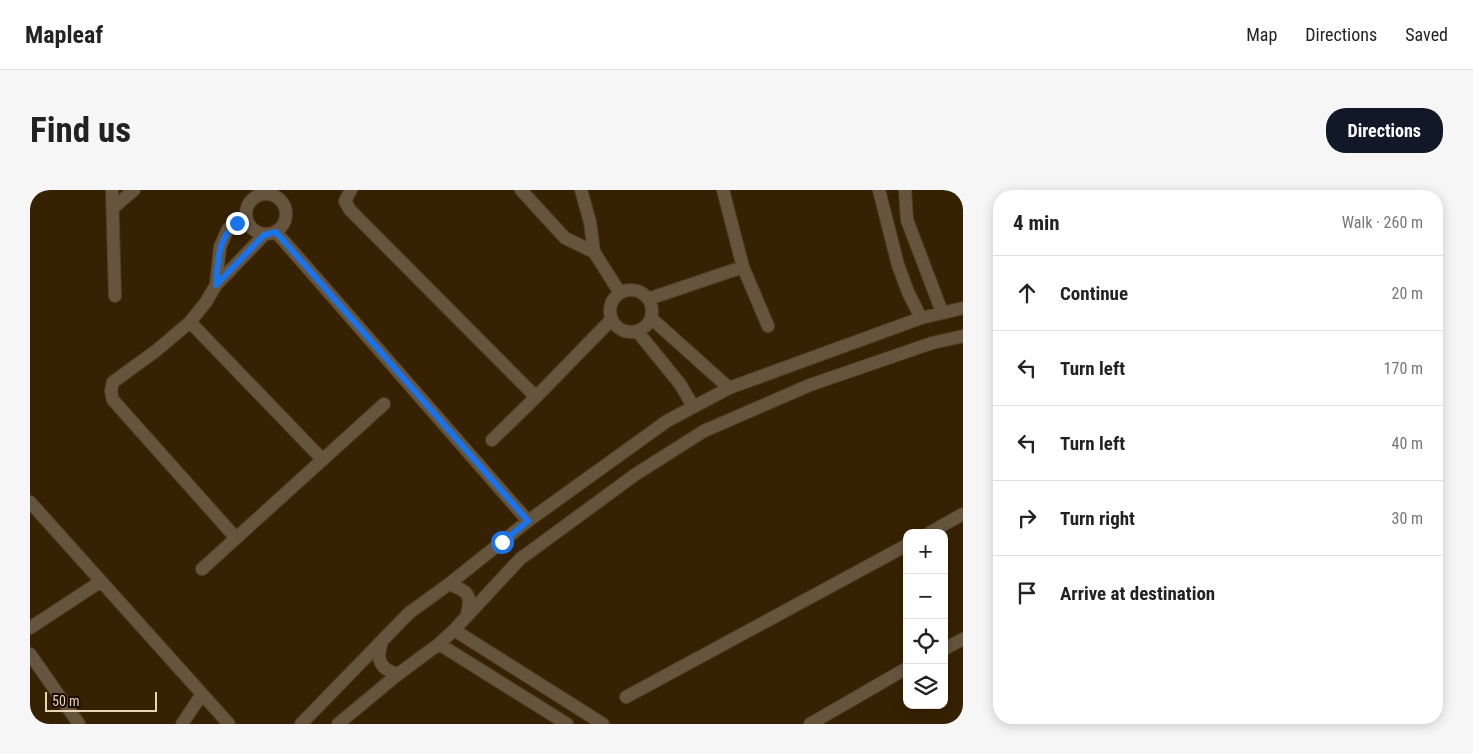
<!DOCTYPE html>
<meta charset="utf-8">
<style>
body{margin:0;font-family:"Roboto Condensed",sans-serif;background:#f6f6f6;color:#222}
.controls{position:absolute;right:15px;bottom:15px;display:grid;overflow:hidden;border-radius:10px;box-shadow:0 2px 12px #0003}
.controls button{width:45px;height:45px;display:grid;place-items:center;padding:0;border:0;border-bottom:1px solid #e0e0e0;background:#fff;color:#222;font:25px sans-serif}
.scale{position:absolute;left:15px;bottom:12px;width:112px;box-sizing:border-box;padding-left:5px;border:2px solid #ead4b6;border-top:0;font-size:14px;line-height:18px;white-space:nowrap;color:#ead4b6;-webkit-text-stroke:4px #1b0b00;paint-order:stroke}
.stop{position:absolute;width:15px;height:15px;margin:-11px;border:4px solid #1a73e8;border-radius:50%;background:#fff}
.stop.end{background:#1a73e8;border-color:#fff;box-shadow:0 1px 5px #0008}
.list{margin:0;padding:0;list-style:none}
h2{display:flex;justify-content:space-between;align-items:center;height:65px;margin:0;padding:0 20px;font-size:21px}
h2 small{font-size:16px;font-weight:400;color:#767676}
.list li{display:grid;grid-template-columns:32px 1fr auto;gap:15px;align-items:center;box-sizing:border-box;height:75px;padding:0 20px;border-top:1px solid #e0e0e0}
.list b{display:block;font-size:19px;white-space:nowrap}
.list em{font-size:16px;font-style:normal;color:#767676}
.icon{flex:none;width:28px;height:28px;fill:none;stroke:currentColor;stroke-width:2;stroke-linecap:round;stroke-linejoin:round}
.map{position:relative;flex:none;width:933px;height:534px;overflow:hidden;border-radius:20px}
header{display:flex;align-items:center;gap:30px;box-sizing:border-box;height:70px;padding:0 25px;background:#fff;border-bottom:1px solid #e0e0e0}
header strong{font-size:24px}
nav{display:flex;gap:28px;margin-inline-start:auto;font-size:18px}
.intro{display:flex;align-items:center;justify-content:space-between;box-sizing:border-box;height:120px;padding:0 30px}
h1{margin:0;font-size:35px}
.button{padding:12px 22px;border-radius:20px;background:#111827;color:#fff;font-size:18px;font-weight:700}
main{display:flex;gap:30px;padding:0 30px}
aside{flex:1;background:#fff;border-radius:20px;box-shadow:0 2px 12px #0003}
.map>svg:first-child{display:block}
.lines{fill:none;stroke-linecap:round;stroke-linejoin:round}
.minor-casing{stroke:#533e1f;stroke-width:14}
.minor{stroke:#66553e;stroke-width:12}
.route{stroke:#1a73e8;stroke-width:6}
</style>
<header>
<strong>Mapleaf</strong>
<nav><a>Map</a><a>Directions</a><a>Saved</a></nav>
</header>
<div class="intro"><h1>Find us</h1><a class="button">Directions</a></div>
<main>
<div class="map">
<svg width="933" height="534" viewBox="0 0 933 534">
<rect width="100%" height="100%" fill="#362202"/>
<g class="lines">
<g class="minor-casing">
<path id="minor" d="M 82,0 L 85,106
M 321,0 L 315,11 L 320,20 L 506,207
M 491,0 L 535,48 L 564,62
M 551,0 L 560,32 L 564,62 L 590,103
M 693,0 L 713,77 L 738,136
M 849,0 L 868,75 L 878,102 L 891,128
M 875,0 L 877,30 L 912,122
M216 24a20 20 0 1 1 40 0a20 20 0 1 1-40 0Z
M 83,18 L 104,0
M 246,42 L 498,331
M 186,95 L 190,57 L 198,39 L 215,26
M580 121a21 21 0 1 1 42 0a21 21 0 1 1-42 0Z
M 618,109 L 713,77
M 621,128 L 699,198
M 160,132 L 292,269
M 607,141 L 650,194 L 663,216
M 462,250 L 506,207 L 582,129
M 0,312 L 199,534
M 899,343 L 933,324
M 205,347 L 83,210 L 81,201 L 83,192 L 127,160 L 160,132 L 176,112 L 186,95 L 234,45
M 172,379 L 354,214
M 419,394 C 438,402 442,403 437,424
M 0,438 L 70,392
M 424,440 L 573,534
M 352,451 C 349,461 346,471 356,479 C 359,481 364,482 367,485
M 409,454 L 537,534
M 914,459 L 933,449
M 0,464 L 49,534
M 596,507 L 877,355
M 152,534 L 172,504
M 271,534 L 379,423 L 419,394 L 498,331 L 637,231 L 699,198 L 891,128 L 933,118
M 308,534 L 367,485 L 409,454 L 424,440 L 490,369 L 606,284 L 674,241 L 780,195 L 902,153 L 933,146
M 780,534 L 877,478"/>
</g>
<use href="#minor" class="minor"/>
</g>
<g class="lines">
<path class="route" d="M 207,33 C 187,48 188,72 186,95 L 234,45 L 246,42 L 498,331 L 472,352"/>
</g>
</svg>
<div class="controls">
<button>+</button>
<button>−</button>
<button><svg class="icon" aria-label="locate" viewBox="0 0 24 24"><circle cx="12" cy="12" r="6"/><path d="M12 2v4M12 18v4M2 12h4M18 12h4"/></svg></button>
<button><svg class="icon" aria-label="layers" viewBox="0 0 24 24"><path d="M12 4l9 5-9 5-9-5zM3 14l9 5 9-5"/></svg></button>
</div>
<div class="scale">50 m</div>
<div class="stop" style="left:472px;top:352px"></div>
<div class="stop end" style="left:207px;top:33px"></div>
</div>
<aside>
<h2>4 min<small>Walk · 260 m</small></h2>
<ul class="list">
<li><svg class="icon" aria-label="ahead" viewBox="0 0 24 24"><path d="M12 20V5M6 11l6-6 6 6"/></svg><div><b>Continue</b></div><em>20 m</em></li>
<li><svg class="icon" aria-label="left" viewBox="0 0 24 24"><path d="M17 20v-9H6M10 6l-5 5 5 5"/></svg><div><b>Turn left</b></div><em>170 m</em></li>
<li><svg class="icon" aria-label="left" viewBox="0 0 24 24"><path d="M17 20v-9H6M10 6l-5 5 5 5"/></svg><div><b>Turn left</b></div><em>40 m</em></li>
<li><svg class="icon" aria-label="right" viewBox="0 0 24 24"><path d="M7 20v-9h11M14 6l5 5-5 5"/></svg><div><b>Turn right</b></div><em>30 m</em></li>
<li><svg class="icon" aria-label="arrive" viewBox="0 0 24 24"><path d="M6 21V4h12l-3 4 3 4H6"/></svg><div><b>Arrive at destination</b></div></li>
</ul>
</aside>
</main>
